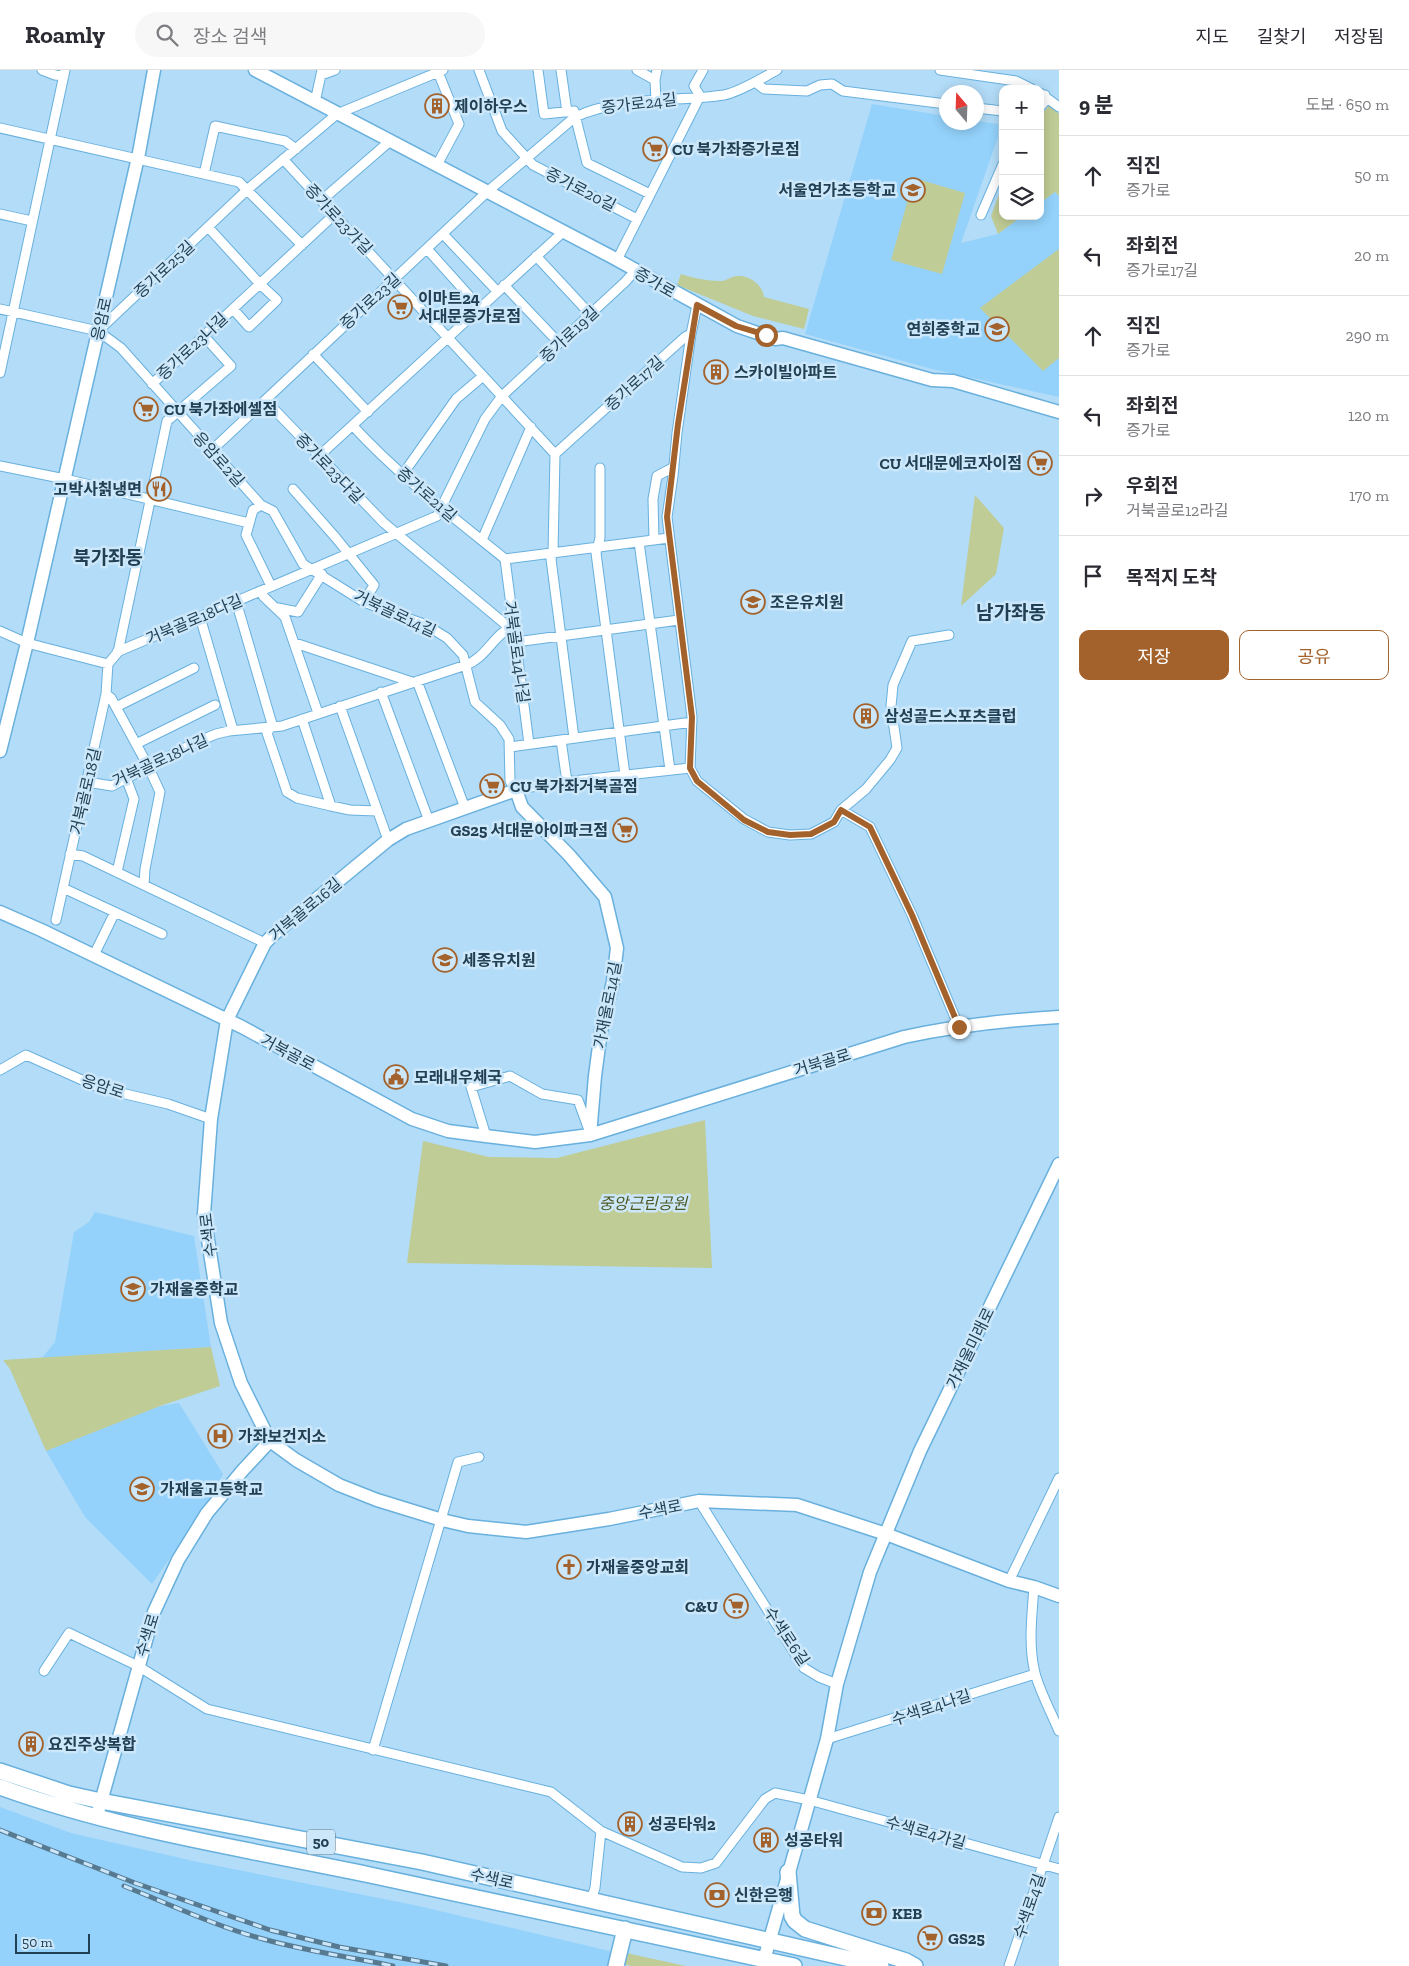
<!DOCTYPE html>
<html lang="ko">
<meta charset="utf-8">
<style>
body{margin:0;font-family:"Zilla Slab","Noto Sans KR",serif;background:#f7f7f7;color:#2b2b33}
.controls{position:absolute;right:15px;top:15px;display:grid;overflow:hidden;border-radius:10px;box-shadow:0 2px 12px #0003}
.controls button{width:45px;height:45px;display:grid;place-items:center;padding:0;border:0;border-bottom:1px solid #e1e1e2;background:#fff;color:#2b2b33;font:25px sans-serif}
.compass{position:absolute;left:939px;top:15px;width:45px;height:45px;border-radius:50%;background:#fff;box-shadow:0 2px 12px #0003;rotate:341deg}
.scale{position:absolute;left:15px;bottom:12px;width:75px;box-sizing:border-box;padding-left:5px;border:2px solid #224053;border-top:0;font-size:14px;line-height:18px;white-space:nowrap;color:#224053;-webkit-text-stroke:4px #cce7fa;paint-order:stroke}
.stop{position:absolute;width:15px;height:15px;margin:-11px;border:4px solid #a3622c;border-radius:50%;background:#fff}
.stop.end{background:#a3622c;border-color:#fff;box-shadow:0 1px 5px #0008}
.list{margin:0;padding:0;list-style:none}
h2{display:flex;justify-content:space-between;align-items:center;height:65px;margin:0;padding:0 20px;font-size:21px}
h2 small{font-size:16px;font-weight:400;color:#7c7c81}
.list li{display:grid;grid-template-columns:32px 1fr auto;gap:15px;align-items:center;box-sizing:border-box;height:80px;padding:0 20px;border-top:1px solid #e1e1e2}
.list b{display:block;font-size:19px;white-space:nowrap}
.list p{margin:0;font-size:16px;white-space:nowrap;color:#7c7c81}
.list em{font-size:16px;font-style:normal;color:#7c7c81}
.actions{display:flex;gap:10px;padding:15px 20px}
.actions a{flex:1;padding:11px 0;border:1px solid #a3622c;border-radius:10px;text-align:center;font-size:18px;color:#a3622c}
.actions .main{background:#a3622c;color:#fff}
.icon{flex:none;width:28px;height:28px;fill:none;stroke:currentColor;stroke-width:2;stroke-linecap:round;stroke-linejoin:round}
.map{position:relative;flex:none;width:1059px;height:1896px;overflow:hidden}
header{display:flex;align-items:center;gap:30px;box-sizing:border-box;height:70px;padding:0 25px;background:#fff;border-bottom:1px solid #e1e1e2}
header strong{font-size:24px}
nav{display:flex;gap:28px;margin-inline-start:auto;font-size:18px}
.search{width:350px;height:45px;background:#f7f7f7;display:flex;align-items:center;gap:12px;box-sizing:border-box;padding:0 18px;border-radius:28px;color:#7c7c81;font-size:19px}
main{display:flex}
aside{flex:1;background:#fff}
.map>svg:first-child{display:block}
.built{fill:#94d2fb}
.green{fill:#c0cc95}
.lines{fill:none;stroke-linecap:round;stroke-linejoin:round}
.street-casing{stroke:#69b0dd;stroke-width:11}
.secondary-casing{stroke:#69b0dd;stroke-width:15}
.primary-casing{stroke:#69b0dd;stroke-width:18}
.street{stroke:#fff;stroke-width:9}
.secondary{stroke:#fff;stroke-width:12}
.primary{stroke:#fff;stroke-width:15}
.rail-casing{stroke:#587a91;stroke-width:5}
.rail{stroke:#cce7fa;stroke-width:3;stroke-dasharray:9;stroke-linecap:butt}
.route{stroke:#a3622c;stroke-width:6}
.labels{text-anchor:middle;stroke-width:5;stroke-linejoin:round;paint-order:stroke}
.shield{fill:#cce7fa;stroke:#557285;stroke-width:1}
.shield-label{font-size:15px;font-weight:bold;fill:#224053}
.street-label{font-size:16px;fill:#224053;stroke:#cce7fa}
.poi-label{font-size:16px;font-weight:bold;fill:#224053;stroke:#cce7fa;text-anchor:start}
.park-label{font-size:16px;font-style:italic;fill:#4f5821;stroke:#cce7fa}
.quarter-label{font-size:19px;font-weight:bold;fill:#224053;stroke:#cce7fa}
</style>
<header>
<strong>Roamly</strong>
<div class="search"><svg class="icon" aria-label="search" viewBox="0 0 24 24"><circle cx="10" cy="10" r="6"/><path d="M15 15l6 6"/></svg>장소 검색</div>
<nav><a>지도</a><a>길찾기</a><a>저장됨</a></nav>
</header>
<main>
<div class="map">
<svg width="1059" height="1896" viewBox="0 0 1059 1896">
<rect width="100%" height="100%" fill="#b2dcf8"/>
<path class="built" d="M 872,34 L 946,46 L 946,52 L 976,52 L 977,51 L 998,54 L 998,67 L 961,173 L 998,164 L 1022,146 L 1040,146 L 1040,133 L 1055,122 L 1059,126 L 1059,327 L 932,299 L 805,264 Z
M 95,1142 L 194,1166 L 211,1277 L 42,1288 L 55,1272 L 74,1162 L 89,1152 Z
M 179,1333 L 223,1404 L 207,1435 L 152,1514 L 85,1447 L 46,1381 L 160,1336 Z
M 0,1737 L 71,1763 L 198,1792 L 414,1835 L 618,1883 L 621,1896 L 0,1896 Z"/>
<path class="green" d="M 1050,34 L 1059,44 L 1059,126 L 1055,122 L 1040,133 L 1040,47 Z
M 914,108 L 965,123 L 942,204 L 891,190 Z
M 1003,114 L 1003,146 L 1022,146 L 998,164 L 991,146 Z
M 1059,179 L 1059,288 L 1043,301 L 980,238 Z
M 681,204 C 693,208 707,211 720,211 C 727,211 733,205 739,206 C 751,206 763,216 764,227 L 809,239 L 804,259 L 753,246 L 677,215 Z
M 975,425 L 1004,458 L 996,504 L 961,536 Z
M 705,1050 L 712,1198 L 407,1193 L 423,1071 L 489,1087 L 557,1088 Z
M 211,1277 L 220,1316 L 160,1336 L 46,1381 L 10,1299 L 3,1290 Z
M 626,1883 L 686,1896 L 632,1896 L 622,1894 Z"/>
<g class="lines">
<g class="street-casing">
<path id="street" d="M 42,0 L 55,5 L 64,6
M 479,0 L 502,61 L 533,95 L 637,149
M 538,0 L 544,44 L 574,41 L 587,93 L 650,124
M 561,0 L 567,42
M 637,0 L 655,10
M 940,0 L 1016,11 L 1032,19
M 321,5 L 335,0
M 755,12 L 764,19 L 807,21 L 820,15 L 832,14 L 843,21 L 946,34
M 1040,23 L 1059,37
M 700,26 L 694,16 L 703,0
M 656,31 L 655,10 L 657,0
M 315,32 L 322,0
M 1040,37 L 1046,30 L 1045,25
M 976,38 L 1003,41
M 0,58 L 239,112 L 302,175
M 283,89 L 555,384 L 685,267 L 691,264 L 697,235
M 437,95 L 459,54 L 438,2
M 204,104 L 215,56 L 285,71 L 296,79
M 322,130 L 390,71
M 0,144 L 32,151
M 981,145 L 1003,94
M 208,157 L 260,214 L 277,230 L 249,257 L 233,239
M 443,164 L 497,221
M 428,180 L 480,238
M 536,186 L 590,244
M 617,190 L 700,26
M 504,215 L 559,273
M 0,239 L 98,261 L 121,278 L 261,435 L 273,441 L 303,494 L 364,532 L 426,555 L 447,568 L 463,585 L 475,632 L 500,655 L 509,669 L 510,711 L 516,720 L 546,714 L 690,698
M 98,261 L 248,119 L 337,44 L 443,0
M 691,264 L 677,363 L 673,406 L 667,447 L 692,647 L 690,698 L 697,711 L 744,749 L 768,762 L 790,765 L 811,764 L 834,752 L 841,740 L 866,719 L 890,690 L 897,678 L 891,636 L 893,615 L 912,571 L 949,565
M 313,284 L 368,342
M 0,303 L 65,0
M 152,314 L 335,144
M 266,331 L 384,453 L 505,554 L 513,555
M 353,356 C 398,405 453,447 505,489
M 211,381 L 487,122 L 575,47 C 620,26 676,32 724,25 C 740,22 762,8 777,0
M 555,384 L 553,483 L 551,489 L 574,668
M 319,386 L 563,162
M 0,396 L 65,409 L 249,453
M 600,398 L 600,468 L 596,483 L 625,705
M 403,404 L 456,329 L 483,306
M 293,419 L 336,468 L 374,515 L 364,532
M 261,435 L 253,440 L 246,465 L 271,516
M 482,470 L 531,357
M 654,470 L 653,429 L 657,406 L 674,397
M 639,472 L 670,700
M 505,489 L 529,674
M 505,489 L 669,468
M 260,521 L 264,527 L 285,547 L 318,643
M 236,531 L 272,654 L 267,663 L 287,722 L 297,728 L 331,736 L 350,740 L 377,741
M 278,538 L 298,542 L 322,504
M 200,547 L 233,660
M 0,561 L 27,573 L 108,594
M 516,572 L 679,550
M 295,573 L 412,612
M 117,582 L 437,446 L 485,349 L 502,326 L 625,212 L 635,201
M 417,611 L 465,738
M 381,622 L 429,751
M 106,624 L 111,628 L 148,696 L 160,722 L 145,799 L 144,815
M 340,636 L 388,770
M 116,637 L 194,598
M 302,649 L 331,736
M 561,670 L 567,712
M 136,674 L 215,635
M 510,677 L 692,652
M 87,712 L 112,716 L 192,674 L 216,664 L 229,661 L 282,656 L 466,595 C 486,588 494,564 513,556
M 841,740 L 870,757 L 912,845 L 959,957
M 70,784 L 83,786 L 265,873
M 117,802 L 134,729 L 126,708
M 63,818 L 162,864
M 56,850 L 106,624 L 108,594 L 118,582 L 167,351 L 231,296 L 204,266
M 94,885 L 115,842
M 0,1000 L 26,985 L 100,1018 L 168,1034 L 211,1049
M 486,1066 L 471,1017 L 510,1006 L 542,1024 L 578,1030 L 589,1060
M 699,1431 L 804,1598 L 819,1607 L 837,1614
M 1009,1511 L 1059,1408
M 1034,1517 C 1032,1545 1028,1575 1035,1603 C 1040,1622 1051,1642 1059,1661
M 44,1601 L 69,1563 L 138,1596 L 207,1639 L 551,1722 L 601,1761 L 682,1797 L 701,1798 L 716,1793 L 765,1729 L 775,1723 L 809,1730 L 1059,1799
M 827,1669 L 1035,1604
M 373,1680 L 458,1392 L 479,1387
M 591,1830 L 595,1818 L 601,1761
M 1009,1896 L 1059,1747"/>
</g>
<g class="secondary-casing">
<path id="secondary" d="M 255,0 L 612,187 L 737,256 L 775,269 L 783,268 L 932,310 L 953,311 L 1059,342
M 0,681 L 27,573 L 139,83 L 154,0
M 0,842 L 41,860 L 242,957 L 412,1049 L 448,1061 L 486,1066 L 535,1072 L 590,1065 L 904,967 C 955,956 1007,950 1059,947
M 590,1065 L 595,1006 L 601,961 L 613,912 L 617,878 L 605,827 L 569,785 L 522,737 L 516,720 L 406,759 L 388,770 L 274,864 L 265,873 L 227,950 L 211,1049 L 204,1144 L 221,1253 L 241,1313 L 270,1371 L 296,1390 L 339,1415 L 377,1430 L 442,1450 L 468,1456 L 526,1462 L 609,1449 L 699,1431 L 797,1435 L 886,1464 L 1009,1511 L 1034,1517 L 1059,1526
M 97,1746 L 154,1542 L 178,1490 L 207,1443 L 243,1400 L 270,1371
M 764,1890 L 827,1669 L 837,1614 L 870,1502 L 920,1381 L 1059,1094"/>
</g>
<g class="primary-casing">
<path id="primary" d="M 0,1701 L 69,1724 L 101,1731 L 422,1792 L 881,1896
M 0,1717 C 119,1760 246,1779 370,1805 C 511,1835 652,1866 794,1896
M 788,1802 L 792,1846 L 795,1851 L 805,1859 L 906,1891 L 915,1896
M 616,1896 L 625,1859"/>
</g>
<use href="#street" class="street"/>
<use href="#secondary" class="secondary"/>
<use href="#primary" class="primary"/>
<g class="rail-casing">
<path id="rail" d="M 0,1760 L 135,1813 L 270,1860 L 339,1877 L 446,1896
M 124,1816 C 169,1834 215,1856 263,1869 C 306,1881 350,1887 393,1896"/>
</g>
<use href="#rail" class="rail"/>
</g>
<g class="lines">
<path class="route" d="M 766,265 L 736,256 L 697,235 L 678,354 L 667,447 L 692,647 L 690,698 L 697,711 L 744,750 L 768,762 L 790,765 L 811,764 L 834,752 L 841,740 L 870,757 L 912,845 L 959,957"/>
</g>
<defs>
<g id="building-ring" transform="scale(1.25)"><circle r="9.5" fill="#cce7fa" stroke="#a3622c" stroke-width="1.5"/><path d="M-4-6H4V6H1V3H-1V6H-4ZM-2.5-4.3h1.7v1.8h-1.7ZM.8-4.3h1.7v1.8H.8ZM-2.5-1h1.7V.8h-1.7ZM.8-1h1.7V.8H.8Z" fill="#a3622c"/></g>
<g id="supermarket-ring" transform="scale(1.25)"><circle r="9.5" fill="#cce7fa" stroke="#a3622c" stroke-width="1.5"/><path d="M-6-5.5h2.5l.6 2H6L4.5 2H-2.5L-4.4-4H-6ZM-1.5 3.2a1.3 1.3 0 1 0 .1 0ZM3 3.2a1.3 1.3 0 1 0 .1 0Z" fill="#a3622c"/></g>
<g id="school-ring" transform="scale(1.25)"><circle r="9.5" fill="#cce7fa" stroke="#a3622c" stroke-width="1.5"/><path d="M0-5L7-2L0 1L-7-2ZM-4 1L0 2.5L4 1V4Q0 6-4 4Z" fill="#a3622c"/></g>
<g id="restaurant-ring" transform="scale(1.25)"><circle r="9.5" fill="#cce7fa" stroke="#a3622c" stroke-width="1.5"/><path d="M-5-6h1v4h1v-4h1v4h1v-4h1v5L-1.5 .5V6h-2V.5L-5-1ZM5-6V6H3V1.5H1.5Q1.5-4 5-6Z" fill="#a3622c"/></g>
<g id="civic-ring" transform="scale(1.25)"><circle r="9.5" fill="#cce7fa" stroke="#a3622c" stroke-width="1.5"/><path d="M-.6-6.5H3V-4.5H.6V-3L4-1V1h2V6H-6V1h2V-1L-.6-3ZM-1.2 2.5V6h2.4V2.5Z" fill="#a3622c"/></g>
<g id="hospital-ring" transform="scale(1.25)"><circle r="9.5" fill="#cce7fa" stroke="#a3622c" stroke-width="1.5"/><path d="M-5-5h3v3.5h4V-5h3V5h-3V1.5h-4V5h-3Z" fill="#a3622c"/></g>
<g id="church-ring" transform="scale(1.25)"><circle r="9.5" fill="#cce7fa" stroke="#a3622c" stroke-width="1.5"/><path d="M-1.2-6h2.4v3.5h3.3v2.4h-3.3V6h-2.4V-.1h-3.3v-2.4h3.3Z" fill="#a3622c"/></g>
<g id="bank-ring" transform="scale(1.25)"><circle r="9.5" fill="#cce7fa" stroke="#a3622c" stroke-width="1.5"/><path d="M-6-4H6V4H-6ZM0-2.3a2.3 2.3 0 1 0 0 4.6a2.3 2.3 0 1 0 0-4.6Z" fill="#a3622c"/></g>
</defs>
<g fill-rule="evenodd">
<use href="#building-ring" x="437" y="36"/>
<use href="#supermarket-ring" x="655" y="79"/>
<use href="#school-ring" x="913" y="120"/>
<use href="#supermarket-ring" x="400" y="237"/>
<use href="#school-ring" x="997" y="259"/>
<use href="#building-ring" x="716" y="302"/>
<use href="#supermarket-ring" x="146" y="339"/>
<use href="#supermarket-ring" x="1040" y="393"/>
<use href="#restaurant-ring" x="159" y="419"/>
<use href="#school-ring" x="753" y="532"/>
<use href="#building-ring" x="866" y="646"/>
<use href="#supermarket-ring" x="492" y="716"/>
<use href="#supermarket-ring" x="625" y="760"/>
<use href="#school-ring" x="445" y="890"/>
<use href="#civic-ring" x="396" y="1007"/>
<use href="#school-ring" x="133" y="1219"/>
<use href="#hospital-ring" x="220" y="1366"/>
<use href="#school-ring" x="142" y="1419"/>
<use href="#church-ring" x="569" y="1497"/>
<use href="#supermarket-ring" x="736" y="1536"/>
<use href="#building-ring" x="31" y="1674"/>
<use href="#building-ring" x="630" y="1754"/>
<use href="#building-ring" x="766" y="1770"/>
<use href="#bank-ring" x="717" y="1825"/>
<use href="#bank-ring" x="874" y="1843"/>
<use href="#supermarket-ring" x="930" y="1868"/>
</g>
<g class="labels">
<rect class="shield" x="307" y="1759.5" width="28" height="25" rx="4"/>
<g class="shield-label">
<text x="321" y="1777">50</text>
</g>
<g class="street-label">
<text transform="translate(639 33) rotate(-7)" y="6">증가로24길</text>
<text transform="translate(581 119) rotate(27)" y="6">증가로20길</text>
<text transform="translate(339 149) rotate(47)" y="6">증가로23가길</text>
<text transform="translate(164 199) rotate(-43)" y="6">증가로25길</text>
<text transform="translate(655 212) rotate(30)" y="6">증가로</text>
<text transform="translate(370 231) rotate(-42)" y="6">증가로23길</text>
<text transform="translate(101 249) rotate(-77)" y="6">응암로</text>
<text transform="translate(569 264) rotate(-43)" y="6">증가로19길</text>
<text transform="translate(192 276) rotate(-43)" y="6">증가로23나길</text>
<text transform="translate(634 313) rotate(-42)" y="6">증가로17길</text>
<text transform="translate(219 389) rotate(48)" y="6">응암로2길</text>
<text transform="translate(330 398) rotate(46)" y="6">증가로23다길</text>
<text transform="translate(427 424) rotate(41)" y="6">증가로21길</text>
<text transform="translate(395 543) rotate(25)" y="6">거북골로14길</text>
<text transform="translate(194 549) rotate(-23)" y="6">거북골로18다길</text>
<text transform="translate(517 582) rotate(82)" y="6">거북골로14나길</text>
<text transform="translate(160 690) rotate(-25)" y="6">거북골로18나길</text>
<text transform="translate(85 721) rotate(-77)" y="6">거북골로18길</text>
<text transform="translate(305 839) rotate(-40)" y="6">거북골로16길</text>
<text transform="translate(607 935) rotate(-79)" y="6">가재울로14길</text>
<text transform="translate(288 982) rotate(28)" y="6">거북골로</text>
<text transform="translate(822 992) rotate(-17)" y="6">거북골로</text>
<text transform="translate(103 1016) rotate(18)" y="6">응암로</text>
<text transform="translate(208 1165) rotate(-97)" y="6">수색로</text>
<text transform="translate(970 1278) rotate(-64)" y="6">가재울미래로</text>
<text transform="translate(660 1439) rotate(-11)" y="6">수색로</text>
<text transform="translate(147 1565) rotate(-73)" y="6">수색로</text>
<text transform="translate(787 1566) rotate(56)" y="6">수색로6길</text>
<text transform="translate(931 1637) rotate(-18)" y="6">수색로4나길</text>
<text transform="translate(926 1762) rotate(16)" y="6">수색로4가길</text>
<text transform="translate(492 1808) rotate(13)" y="6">수색로</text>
<text transform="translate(1029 1836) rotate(-71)" y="6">수색로4길</text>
</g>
<g class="poi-label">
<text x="454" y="42">제이하우스</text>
<text x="672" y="85">CU 북가좌증가로점</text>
<text x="896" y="126" text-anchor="end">서울연가초등학교</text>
<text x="418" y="234">이마트24<tspan x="418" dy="18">서대문증가로점</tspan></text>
<text x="980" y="265" text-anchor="end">연희중학교</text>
<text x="734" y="308">스카이빌아파트</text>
<text x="164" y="345">CU 북가좌에셀점</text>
<text x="1022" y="399" text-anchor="end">CU 서대문에코자이점</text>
<text x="142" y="425" text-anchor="end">고박사칡냉면</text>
<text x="770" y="538">조은유치원</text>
<text x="884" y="652">삼성골드스포츠클럽</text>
<text x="510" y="722">CU 북가좌거북골점</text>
<text x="608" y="766" text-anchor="end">GS25 서대문아이파크점</text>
<text x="462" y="896">세종유치원</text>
<text x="414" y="1013">모래내우체국</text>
<text x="150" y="1225">가재울중학교</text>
<text x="238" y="1372">가좌보건지소</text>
<text x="160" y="1425">가재울고등학교</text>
<text x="586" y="1503">가재울중앙교회</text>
<text x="718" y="1542" text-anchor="end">C&amp;U</text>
<text x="48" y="1680">요진주상복합</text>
<text x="648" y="1760">성공타워2</text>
<text x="784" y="1776">성공타워</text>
<text x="734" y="1831">신한은행</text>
<text x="892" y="1849">KEB</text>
<text x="948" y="1874">GS25</text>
</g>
<g class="park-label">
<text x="643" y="1139">중앙근린공원</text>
</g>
<g class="quarter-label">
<text x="108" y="494">북가좌동</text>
<text x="1011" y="549">남가좌동</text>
</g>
</g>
</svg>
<div class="controls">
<button>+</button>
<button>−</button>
<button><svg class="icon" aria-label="layers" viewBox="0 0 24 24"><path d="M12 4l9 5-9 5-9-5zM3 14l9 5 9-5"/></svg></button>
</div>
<svg class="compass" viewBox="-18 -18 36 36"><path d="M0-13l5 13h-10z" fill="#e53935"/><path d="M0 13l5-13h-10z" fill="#7c7c81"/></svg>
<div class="scale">50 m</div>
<div class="stop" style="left:766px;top:265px"></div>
<div class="stop end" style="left:959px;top:957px"></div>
</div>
<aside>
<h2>9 분<small>도보 · 650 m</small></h2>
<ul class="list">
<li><svg class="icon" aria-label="ahead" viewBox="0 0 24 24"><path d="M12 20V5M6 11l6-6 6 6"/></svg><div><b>직진</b><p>증가로</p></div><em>50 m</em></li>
<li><svg class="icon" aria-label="left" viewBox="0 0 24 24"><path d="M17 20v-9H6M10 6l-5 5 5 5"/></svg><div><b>좌회전</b><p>증가로17길</p></div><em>20 m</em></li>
<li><svg class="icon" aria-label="ahead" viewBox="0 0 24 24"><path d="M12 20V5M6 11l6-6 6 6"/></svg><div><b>직진</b><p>증가로</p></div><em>290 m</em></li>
<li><svg class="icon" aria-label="left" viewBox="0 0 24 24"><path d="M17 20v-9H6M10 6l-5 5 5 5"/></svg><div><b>좌회전</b><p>증가로</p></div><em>120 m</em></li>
<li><svg class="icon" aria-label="right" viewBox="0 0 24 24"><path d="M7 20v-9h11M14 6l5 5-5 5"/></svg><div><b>우회전</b><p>거북골로12라길</p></div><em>170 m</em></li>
<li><svg class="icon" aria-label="arrive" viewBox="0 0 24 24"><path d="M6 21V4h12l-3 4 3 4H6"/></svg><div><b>목적지 도착</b></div></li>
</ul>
<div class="actions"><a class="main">저장</a><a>공유</a></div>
</aside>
</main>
